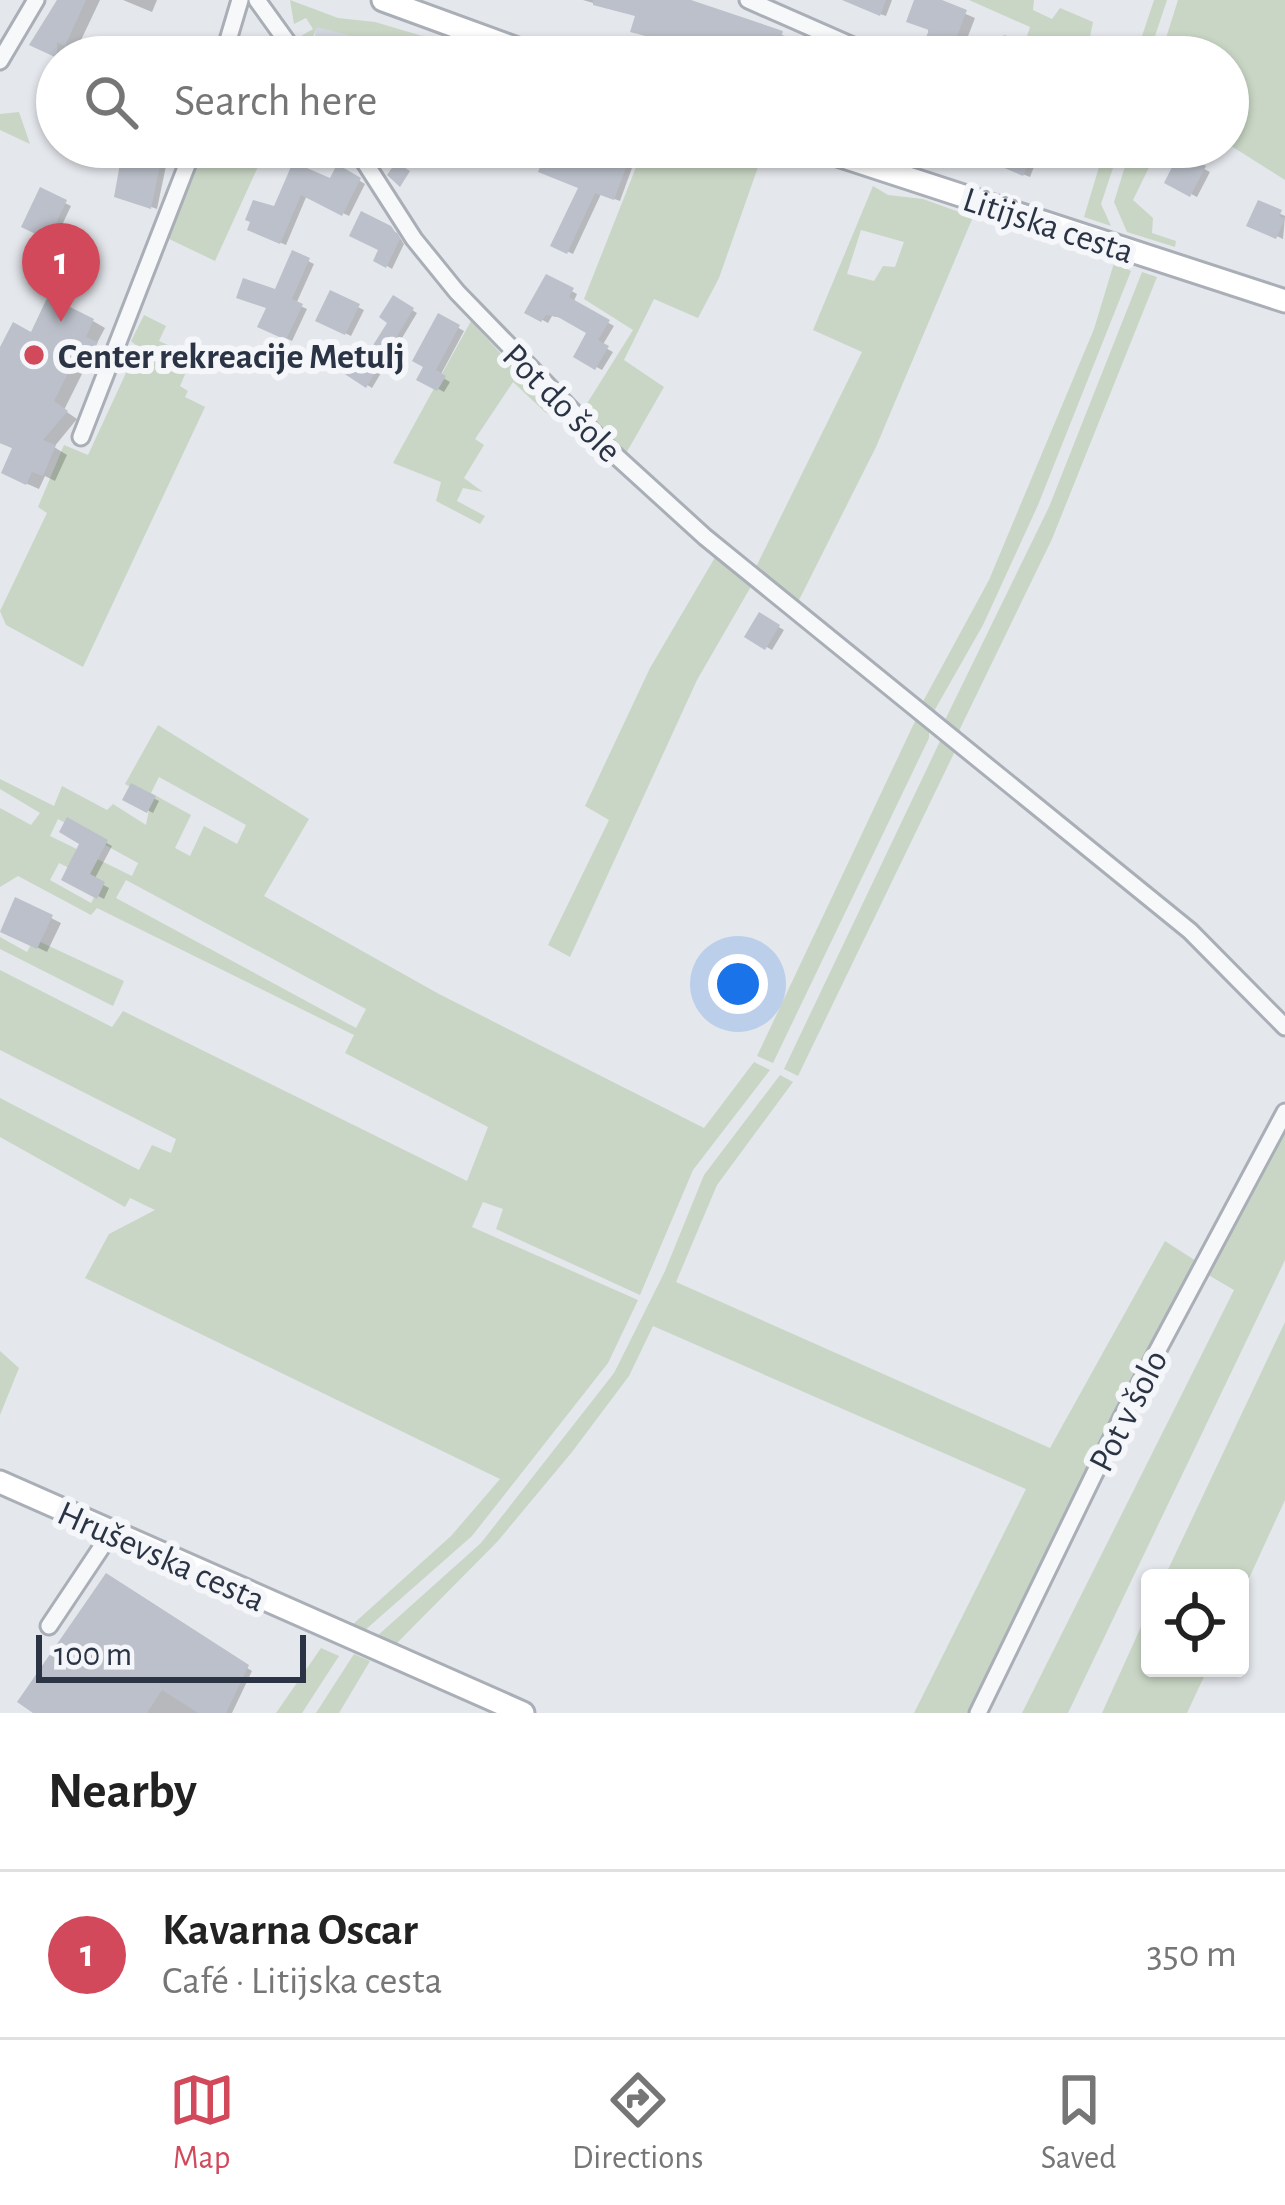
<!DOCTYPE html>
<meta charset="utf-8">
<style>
body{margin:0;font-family:"Alegreya Sans",sans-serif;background:#f2f2f2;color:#222}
.controls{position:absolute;right:36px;bottom:36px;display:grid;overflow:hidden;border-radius:12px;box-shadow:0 3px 9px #0004}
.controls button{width:108px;height:108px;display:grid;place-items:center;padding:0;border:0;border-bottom:3px solid #e0e0e0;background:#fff;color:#222;font:60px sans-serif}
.scale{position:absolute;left:36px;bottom:30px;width:270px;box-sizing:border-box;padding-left:12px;border:6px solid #2b3445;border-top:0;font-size:33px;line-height:42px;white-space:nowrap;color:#2b3445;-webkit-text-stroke:9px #f4f6f9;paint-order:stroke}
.you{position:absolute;left:738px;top:984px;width:42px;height:42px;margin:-30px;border:9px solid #fff;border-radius:50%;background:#1a73e8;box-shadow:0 0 0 18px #1a73e833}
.badge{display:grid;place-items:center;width:78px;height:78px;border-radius:50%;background:#d1495b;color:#fff;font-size:39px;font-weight:700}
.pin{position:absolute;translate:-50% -99px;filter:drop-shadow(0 3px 6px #0008)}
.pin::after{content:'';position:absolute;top:63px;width:42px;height:36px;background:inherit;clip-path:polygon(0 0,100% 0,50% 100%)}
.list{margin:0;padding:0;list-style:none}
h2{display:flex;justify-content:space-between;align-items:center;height:156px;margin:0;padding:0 48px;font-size:51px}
h2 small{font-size:39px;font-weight:400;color:#767676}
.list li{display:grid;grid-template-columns:78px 1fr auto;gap:36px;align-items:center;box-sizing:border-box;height:168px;padding:0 48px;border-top:3px solid #e0e0e0}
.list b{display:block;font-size:45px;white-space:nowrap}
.list p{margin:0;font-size:39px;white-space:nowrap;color:#767676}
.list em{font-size:39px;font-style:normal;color:#767676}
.icon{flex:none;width:66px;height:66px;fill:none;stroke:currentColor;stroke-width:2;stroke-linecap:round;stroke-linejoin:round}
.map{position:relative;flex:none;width:1285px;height:1713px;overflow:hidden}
.search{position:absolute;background:#fff;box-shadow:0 3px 9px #0004;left:36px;right:36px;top:36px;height:132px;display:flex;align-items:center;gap:30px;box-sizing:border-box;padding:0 42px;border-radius:66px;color:#767676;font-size:45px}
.sheet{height:324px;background:#fff}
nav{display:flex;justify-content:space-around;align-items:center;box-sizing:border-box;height:168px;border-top:3px solid #e0e0e0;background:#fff;font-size:33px;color:#767676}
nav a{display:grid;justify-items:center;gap:6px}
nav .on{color:#d1495b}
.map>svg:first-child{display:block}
.built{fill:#d2d6de}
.green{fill:#c9d6c5;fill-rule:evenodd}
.shadow{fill:#0003}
.building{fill:#bbc0ca}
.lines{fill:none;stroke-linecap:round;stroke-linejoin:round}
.street-casing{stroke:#a9aeb7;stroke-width:21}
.secondary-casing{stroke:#a9aeb7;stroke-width:27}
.street{stroke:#f7f8fa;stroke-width:15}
.secondary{stroke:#fff;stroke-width:21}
.poi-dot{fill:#d1495b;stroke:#f4f6f9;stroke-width:4.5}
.labels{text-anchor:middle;stroke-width:12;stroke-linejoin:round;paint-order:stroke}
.street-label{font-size:36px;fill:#2b3445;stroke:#f4f6f9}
.poi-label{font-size:36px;font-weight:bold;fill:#2b3445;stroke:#f4f6f9;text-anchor:start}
</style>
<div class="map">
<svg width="1285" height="1713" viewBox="0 0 1285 1713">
<rect width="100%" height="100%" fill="#e4e7ec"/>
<path class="built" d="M 316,26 L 410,47 L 407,57 L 313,57 Z"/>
<path class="green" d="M 290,0 L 338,18 L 375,22 L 463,48 L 460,57 L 434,57 L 317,27 L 312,39 L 317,45 L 310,51 L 301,36 L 313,29 L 306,18 L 294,24 Z
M 969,0 L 1034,0 L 1033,10 L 1052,19 L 1060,8 L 1093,22 L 1086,57 L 1020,57 L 1030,27 Z
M 1154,0 L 1167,0 L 1148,57 L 1135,57 Z
M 1178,0 L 1285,0 L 1285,180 L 1228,144 L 1228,57 L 1160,57 Z
M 19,112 L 30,144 L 0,130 L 0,114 Z
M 202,147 L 230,147 L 261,160 L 215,261 L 165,237 Z
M 644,147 L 764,150 L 719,278 L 698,318 L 654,299 L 624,360 L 664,387 L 621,462 L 576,421 L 633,330 L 584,299 Z
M 1105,147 L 1120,147 L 1101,204 L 1111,226 L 1084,217 Z
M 1131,147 L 1159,147 L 1133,200 L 1153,218 L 1152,233 L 1176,241 L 1175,247 L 1127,232 L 1114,202 Z
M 873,186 L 888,195 L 923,199 L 973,217 L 876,447 L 797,604 L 754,571 L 862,352 L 813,330 ZM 861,230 L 904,242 L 895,267 L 883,266 L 874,281 L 847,274 Z
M 1114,263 L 1131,271 L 1038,505 L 983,625 L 933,713 L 920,707 L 989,580 L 1094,329 Z
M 1142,272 L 1157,277 L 1052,539 L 956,737 L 945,726 L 946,718 L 1049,507 Z
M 144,315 L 166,326 L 159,341 L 183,352 L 177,369 L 186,372 L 180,386 L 188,391 L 185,397 L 205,407 L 83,667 L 6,625 L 0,611 L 47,513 L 38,507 L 64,445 L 88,455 L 138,347 L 131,341 Z
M 471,321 L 550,407 L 546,413 L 513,382 L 475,439 L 484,445 L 464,478 L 483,492 L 463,488 L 457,501 L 485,516 L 480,524 L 436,501 L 441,482 L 393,463 Z
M 717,554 L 753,583 L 697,680 L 570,957 L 548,945 L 609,820 L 585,806 L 650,668 Z
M 917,717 L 929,728 L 929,738 L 773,1063 L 757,1056 Z
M 158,725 L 309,819 L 264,896 L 439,994 L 704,1128 L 754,1062 L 770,1070 L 693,1170 L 640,1295 L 496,1229 L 503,1209 L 483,1202 L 472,1227 L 638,1300 L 608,1363 L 472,1536 L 364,1631 L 352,1625 L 451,1536 L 500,1479 L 85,1278 L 109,1234 L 155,1210 L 130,1198 L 125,1207 L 0,1137 L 0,1098 L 139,1170 L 152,1145 L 171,1153 L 176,1139 L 0,1050 L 0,970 L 112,1027 L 123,1011 L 467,1181 L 488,1127 L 345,1053 L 354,1035 L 97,908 L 91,915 L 18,876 L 0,887 L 0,808 L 31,825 L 40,813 L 0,789 L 0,779 L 54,806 L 62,786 L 107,810 L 113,804 L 146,825 L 151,799 L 125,784 ZM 159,777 L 246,825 L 237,844 L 204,826 L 190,856 L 175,848 L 191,815 L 151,793 ZM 58,819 L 138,863 L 132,876 L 50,836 ZM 59,863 L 101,884 L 91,903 L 50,880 ZM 126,880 L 366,1009 L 356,1028 L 116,898 Z
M 942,737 L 956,749 L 798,1076 L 784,1069 Z
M 0,937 L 27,952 L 34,939 L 124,981 L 113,1006 L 0,949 Z
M 780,1075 L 793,1082 L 717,1185 L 676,1282 L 1050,1448 L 1165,1241 L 1196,1261 L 972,1713 L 914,1713 L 1026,1489 L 653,1326 L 629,1376 L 572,1452 L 497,1542 L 395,1645 L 376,1637 L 481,1543 L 614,1373 L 665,1271 L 704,1175 Z
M 1285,1121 L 1285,1260 L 1068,1713 L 1022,1713 L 1234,1290 L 1205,1273 Z
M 1285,1322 L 1285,1500 L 1240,1598 L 1240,1578 L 1164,1578 Z
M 0,1351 L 19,1368 L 0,1415 Z
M 1150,1607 L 1150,1668 L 1208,1668 L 1187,1713 L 1102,1713 Z
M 321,1648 L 339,1656 L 302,1713 L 276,1713 Z
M 354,1654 L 370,1661 L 339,1713 L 316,1713 Z"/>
<path class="shadow" d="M 57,0 L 100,0 L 73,57 L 43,50 Z
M 123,0 L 157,0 L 152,12 Z
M 583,0 L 675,0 L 788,37 L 781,57 L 730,43 L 726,56 L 639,34 L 638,16 Z
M 855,0 L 892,0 L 886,16 L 859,7 Z
M 918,0 L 933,0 L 975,18 L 960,57 L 935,51 Z
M 152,46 L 186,57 L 149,57 Z
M 105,47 L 132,57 L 101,57 Z
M 353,49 L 363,55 L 365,57 L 342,57 Z
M 815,49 L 838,57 L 812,57 Z
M 126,147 L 170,147 L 157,209 L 118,195 Z
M 246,147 L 276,147 L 272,157 Z
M 281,147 L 316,147 L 316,148 L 311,160 Z
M 541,147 L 578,147 L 632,168 L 620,201 L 601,194 L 573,254 L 554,245 L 582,187 L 539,152 Z
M 953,147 L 1023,147 L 1039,154 L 1030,177 Z
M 1181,157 L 1210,172 L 1197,197 L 1168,182 Z
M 294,166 L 332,182 L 339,168 L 365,184 L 349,216 L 307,195 L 286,245 L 256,232 L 276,209 Z
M 41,191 L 71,206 L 55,240 L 25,225 Z
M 1259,204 L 1285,216 L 1283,239 L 1250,224 Z
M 362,215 L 397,233 L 404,244 L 392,269 L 377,260 L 382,249 Z
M 294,254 L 314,264 L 296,304 L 307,309 L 292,341 L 261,326 Z
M 548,278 L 577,294 L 573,303 L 614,326 L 602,346 L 613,352 L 602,370 L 577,356 L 590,332 L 567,319 L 552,316 L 548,323 L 528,312 Z
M 331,294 L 364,310 L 351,336 L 319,320 Z
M 394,299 L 417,313 L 372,388 L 338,366 L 366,362 L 392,322 Z
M 439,317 L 464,331 L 440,376 L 450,382 L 444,392 L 420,379 Z
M 93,321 L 105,328 L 96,345 L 108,352 L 104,360 L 91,356 L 64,410 L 77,419 L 54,447 L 67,455 L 55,481 L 45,476 L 39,489 L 16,479 L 15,449 L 0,443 L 0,354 L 32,336 Z
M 760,616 L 784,630 L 772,650 L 748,636 Z
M 133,787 L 159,801 L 153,813 L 126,799 Z
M 68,821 L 112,846 L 94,880 L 109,888 L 104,899 L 65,879 L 83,843 Z
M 51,918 L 61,923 L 47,952 L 11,935 Z
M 107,1577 L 252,1671 L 232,1713 L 39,1713 Z"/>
<path class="building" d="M 57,0 L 86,0 L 65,46 L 57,42 L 57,58 L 29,45 Z
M 593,0 L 691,0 L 783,31 L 775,57 L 724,43 L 720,55 L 630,32 L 635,16 L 593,5 Z
M 842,0 L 886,0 L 880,16 Z
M 914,0 L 942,0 L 967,10 L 949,57 L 922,47 L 929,30 L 906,22 Z
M 1004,35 L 1027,43 L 1022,57 L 982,57 L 989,37 L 1001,41 Z
M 56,62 L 57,62 L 57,115 L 38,107 Z
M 123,147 L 163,151 L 151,209 L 114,197 Z
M 548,147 L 586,147 L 628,162 L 614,200 L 595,193 L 567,254 L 550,246 L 578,188 L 538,172 Z
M 955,147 L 1036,147 L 1023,176 Z
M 1179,153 L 1206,166 L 1190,197 L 1164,183 Z
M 293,162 L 330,178 L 337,164 L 361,178 L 342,216 L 301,195 L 280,244 L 247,230 L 250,222 L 245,220 L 253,200 L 274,206 Z
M 396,162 L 410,171 L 400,187 L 387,175 Z
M 40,187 L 67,200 L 48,240 L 21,227 Z
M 1258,200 L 1282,210 L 1279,216 L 1285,219 L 1276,239 L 1246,226 Z
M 361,211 L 391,226 L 400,239 L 386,268 L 373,261 L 378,250 L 349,236 Z
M 292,250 L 310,258 L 292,299 L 303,304 L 286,340 L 257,327 L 266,308 L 236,298 L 243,278 L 275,289 Z
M 546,274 L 574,288 L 569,297 L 610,320 L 598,340 L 609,346 L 595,370 L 573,357 L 586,333 L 558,317 L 546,315 L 541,322 L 524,313 Z
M 330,290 L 360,304 L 345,335 L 315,321 Z
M 393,295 L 414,308 L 366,388 L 334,367 L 345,347 L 365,358 L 387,323 L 379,317 Z
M 48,296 L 94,319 L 86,337 L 98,342 L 91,355 L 79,351 L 54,401 L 68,411 L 43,440 L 56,445 L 43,476 L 32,472 L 26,485 L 1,473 L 12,448 L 0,443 L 0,347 L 13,322 L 31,332 Z
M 438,313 L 460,325 L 436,370 L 446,376 L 437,391 L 416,380 L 423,367 L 412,361 Z
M 759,612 L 780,625 L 765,650 L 744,637 Z
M 131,783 L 156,796 L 147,813 L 122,800 Z
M 67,817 L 108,840 L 90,874 L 105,882 L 97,899 L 61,880 L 79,844 L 59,832 Z
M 15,897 L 53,915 L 37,949 L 0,932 Z
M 106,1573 L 249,1665 L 226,1713 L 198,1713 L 162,1690 L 147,1713 L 33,1713 L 17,1702 Z"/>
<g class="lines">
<g class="street-casing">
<path id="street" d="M 257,0 L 298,57
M 748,0 L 878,57
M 223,57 L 240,0
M 0,61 L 36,0
M 355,147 L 414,239 L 457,292 L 615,455 L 705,537 L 1190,931 L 1285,1027
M 1066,147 L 1068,148
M 81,437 L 194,147
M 49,1626 L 111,1533
M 978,1713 L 1121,1419 L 1285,1112"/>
</g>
<g class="secondary-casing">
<path id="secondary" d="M 383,0 L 539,57
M 813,147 L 1285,301
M 0,1482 L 523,1713"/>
</g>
<use href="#street" class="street"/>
<use href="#secondary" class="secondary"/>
</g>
<circle class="poi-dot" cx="34" cy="355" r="12"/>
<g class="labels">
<g class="street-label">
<text transform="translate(1049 224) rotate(18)" y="13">Litijska cesta</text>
<text transform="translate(563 402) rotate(45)" y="13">Pot do šole</text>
<text transform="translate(1127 1410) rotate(-63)" y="13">Pot v šolo</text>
<text transform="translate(162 1555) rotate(24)" y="13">Hruševska cesta</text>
</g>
<g class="poi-label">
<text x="58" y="368">Center rekreacije Metulj</text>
</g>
</g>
</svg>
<div class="controls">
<button><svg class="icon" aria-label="locate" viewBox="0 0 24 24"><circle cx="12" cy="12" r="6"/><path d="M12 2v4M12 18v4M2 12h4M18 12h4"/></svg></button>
</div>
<div class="scale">100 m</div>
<div class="you"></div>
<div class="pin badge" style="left:61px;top:322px">1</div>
<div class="search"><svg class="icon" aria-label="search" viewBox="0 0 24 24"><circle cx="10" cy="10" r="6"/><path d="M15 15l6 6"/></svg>Search here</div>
</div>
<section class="sheet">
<h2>Nearby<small></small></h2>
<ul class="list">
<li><span class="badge">1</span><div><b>Kavarna Oscar</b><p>Café · Litijska cesta</p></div><em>350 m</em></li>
</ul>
</section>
<nav>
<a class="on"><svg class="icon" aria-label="map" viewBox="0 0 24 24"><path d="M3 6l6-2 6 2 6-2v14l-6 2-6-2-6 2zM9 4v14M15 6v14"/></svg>Map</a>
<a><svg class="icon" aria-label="directions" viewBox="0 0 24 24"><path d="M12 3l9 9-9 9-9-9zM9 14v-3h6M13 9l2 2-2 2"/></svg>Directions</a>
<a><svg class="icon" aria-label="saved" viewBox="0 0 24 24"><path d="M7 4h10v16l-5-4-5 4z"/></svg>Saved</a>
</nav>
